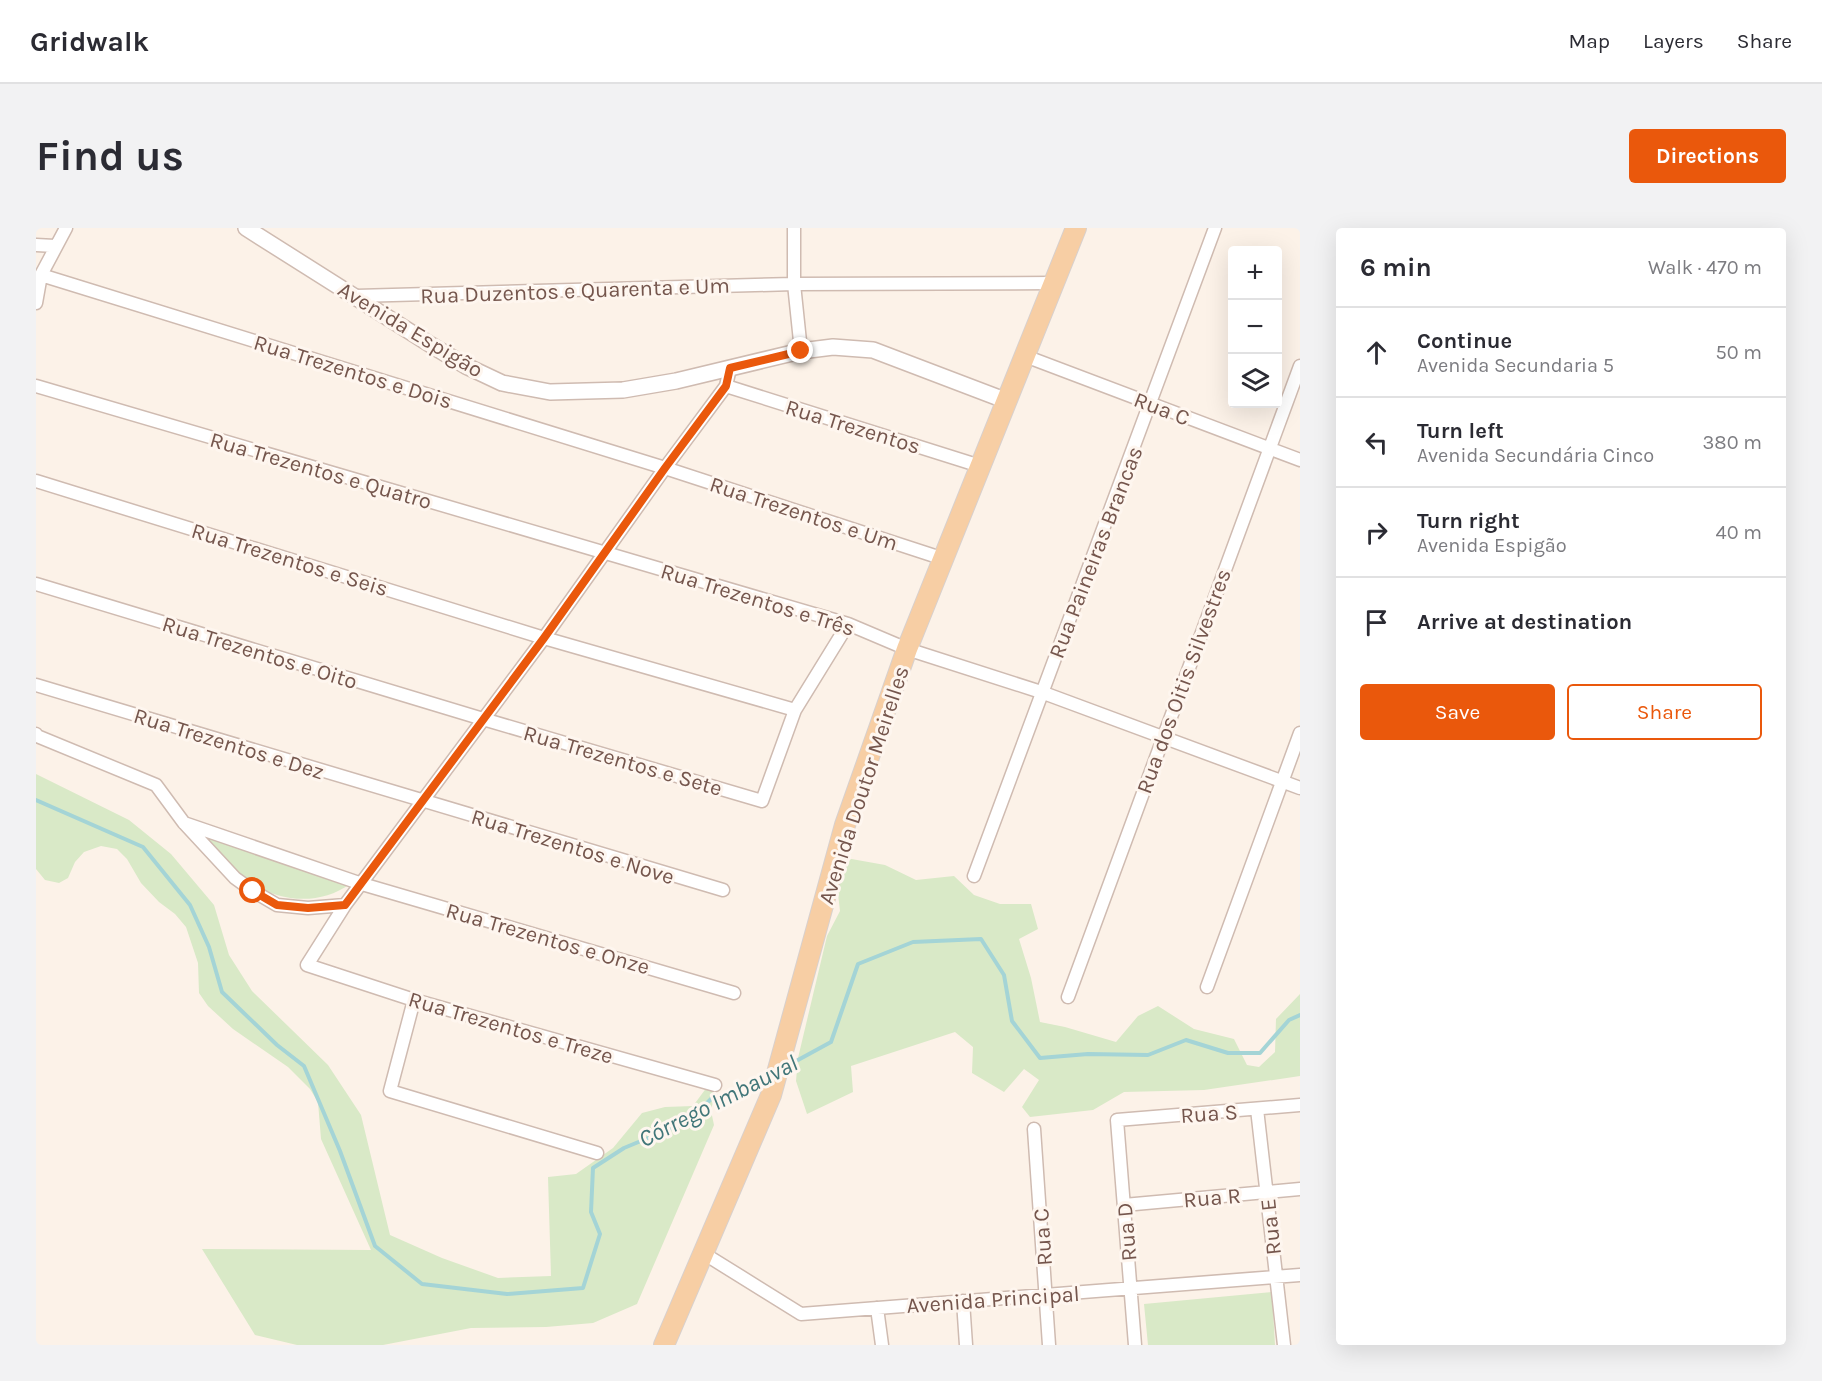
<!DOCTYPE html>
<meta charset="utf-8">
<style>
body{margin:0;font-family:Karla,sans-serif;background:#f2f2f3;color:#2b2b33}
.controls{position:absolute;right:18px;top:18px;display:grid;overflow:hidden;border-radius:6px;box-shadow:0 6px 24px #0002}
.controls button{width:54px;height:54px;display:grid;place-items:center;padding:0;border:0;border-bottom:2px solid #e1e1e2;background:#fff;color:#2b2b33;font:30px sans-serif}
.stop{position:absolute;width:18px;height:18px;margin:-14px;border:4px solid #ea580c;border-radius:50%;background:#fff}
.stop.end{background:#ea580c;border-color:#fff;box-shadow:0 2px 6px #0008}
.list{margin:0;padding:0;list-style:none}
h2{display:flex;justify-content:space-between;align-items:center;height:78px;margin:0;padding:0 24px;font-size:26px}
h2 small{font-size:20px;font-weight:400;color:#7c7c81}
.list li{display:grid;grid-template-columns:39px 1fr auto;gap:18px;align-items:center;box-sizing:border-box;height:90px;padding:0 24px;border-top:2px solid #e1e1e2}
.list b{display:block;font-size:22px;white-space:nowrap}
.list p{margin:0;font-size:20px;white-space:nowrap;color:#7c7c81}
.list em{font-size:20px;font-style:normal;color:#7c7c81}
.actions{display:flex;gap:12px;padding:18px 24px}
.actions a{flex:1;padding:14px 0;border:2px solid #ea580c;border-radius:6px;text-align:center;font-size:21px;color:#ea580c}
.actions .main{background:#ea580c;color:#fff}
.icon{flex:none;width:33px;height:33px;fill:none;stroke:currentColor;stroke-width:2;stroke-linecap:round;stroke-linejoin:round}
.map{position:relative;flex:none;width:1264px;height:1117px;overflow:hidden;border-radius:6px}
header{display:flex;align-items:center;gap:36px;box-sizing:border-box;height:84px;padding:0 30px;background:#fff;border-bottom:2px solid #e1e1e2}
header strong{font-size:28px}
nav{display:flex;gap:33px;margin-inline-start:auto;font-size:21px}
.intro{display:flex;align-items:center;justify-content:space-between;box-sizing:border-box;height:144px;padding:0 36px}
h1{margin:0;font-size:42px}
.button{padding:15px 27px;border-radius:6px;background:#ea580c;color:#fff;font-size:21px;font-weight:700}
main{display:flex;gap:36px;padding:0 36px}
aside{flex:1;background:#fff;border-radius:6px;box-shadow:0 6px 24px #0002}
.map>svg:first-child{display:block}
.green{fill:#d9e9c7}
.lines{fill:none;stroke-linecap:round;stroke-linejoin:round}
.stream{stroke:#a4d4d6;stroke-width:4}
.minor-casing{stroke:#cfbbb1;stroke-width:15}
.tertiary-casing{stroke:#cfbbb1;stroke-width:18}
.primary-casing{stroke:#d8d0cd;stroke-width:22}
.minor{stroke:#fff;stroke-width:12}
.tertiary{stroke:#fff;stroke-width:15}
.primary{stroke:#f7cea4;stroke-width:20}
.route{stroke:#ea580c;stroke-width:8}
.labels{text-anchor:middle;stroke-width:6;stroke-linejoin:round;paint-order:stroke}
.street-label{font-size:22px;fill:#75564d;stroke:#fef6ef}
.water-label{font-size:24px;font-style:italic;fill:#417679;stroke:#fef6ef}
</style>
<header>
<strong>Gridwalk</strong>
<nav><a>Map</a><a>Layers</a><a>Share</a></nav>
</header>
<div class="intro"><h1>Find us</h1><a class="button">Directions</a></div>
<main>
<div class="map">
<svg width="1264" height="1117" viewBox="0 0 1264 1117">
<rect width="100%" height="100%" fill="#fcf2e8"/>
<path class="green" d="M 0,546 L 93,592 L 135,626 L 178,677 L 193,727 L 216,763 L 292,837 L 325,887 L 354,1007 L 406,1030 L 462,1050 L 515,1048 L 512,949 L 540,946 L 577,920 L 606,885 L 629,879 L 657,878 L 671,859 L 679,863 L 675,883 L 678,897 L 601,1076 L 557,1095 L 510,1099 L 435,1100 L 347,1117 L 261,1117 L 219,1107 L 166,1021 L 335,1022 L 285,911 L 282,874 L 274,861 L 252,839 L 197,801 L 172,778 L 163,765 L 162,735 L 150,699 L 139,686 L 123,674 L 105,655 L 91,631 L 81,621 L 65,618 L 48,624 L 39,634 L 32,650 L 23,655 L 9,652 L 0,641 Z
M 167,605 L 314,656 C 282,679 239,674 209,650 C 194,638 180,620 167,605 Z
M 810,630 L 849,637 L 880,652 L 918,648 L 938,667 L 964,676 L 995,676 L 1002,701 L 983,711 L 995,750 L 1004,794 L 1029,799 L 1080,814 L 1102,788 L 1122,778 L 1158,801 L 1198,811 L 1211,837 L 1223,839 L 1239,824 L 1240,791 L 1264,766 L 1264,848 L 1168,862 L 1088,864 L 1057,882 L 994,889 L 986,879 L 1003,852 L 988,841 L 968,864 L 936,845 L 937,819 L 919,804 L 815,838 L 817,864 L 771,886 L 760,853 L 762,830 L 791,708 L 804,683 L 801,657 Z
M 1236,1064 L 1239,1117 L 1112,1117 L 1108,1076 Z"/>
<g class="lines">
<path class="stream" d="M 0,572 L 107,619 L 154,677 L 173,719 L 186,764 L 241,817 L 268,838 L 304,923 L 339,1018 L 386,1056 L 471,1066 L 547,1060 L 564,1006 L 555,984 L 557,940 L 588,920 L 653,893 L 676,870 L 710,861 L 734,848
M 751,838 L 795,814 L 822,736 L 877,714 L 945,711 L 968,747 L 976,793 L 1004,830 L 1052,826 L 1112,827 L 1150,812 L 1192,825 L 1224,825 L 1253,792 L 1264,787"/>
<g class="minor-casing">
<path id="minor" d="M 758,0 L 758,56 L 765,123
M 0,17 L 19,18
M 5,47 L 629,240 L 908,331
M 320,68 L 758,56 L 1019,55
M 0,75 L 5,47 L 30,0
M 989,128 L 1264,232
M 0,158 L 812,396 L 871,421 L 1005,464 L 1264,560
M 690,158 L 944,238
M 0,253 L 508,410 L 759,482
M 0,356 L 447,491 L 726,573 L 759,482 L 812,396
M 0,457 L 687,662
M 0,506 L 1,508 L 120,557 L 148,595 L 199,650 L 217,663 L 241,677 L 272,680 L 309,677
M 148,595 L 326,656 L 698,765
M 938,648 L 1179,0
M 1171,759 L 1264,505
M 1032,769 L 1264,138
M 378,772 L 354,863 L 561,925
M 679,857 L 378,772 L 271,737 L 309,677 L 508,410 L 629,240 L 690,158 L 694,140
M 1221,881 L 1248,1117
M 998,901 L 1013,1117
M 1088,977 L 1264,961
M 667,1025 L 765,1086 L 1264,1047
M 927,1073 L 930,1117
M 841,1080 L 846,1117
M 1099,1117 L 1081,892 L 1264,877"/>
</g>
<g class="tertiary-casing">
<path id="tertiary" d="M 210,0 L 395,117 L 430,138 L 466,155 L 514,164 L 587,162 L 640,153 L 765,123 L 797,119 L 837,122 L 971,173"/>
</g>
<g class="primary-casing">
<path id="primary" d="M 628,1117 L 735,867 L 809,597 L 871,421 L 1040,0"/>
</g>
<use href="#minor" class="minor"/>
<use href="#tertiary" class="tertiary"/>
<use href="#primary" class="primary"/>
</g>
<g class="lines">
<path class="route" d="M 217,663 L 241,677 L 272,680 L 309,677 L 508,410 L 629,240 L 690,158 L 694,140 L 765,123"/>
</g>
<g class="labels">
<g class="street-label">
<text transform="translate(539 62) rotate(-2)" y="8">Rua Duzentos e Quarenta e Um</text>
<text transform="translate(375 101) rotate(31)" y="8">Avenida Espigão</text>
<text transform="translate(317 143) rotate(17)" y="8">Rua Trezentos e Dois</text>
<text transform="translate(1126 180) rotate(21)" y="8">Rua C</text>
<text transform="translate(817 198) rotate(17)" y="8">Rua Trezentos</text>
<text transform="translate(285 242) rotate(16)" y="8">Rua Trezentos e Quatro</text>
<text transform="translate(768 285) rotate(18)" y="8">Rua Trezentos e Um</text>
<text transform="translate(1059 324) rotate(-69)" y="8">Rua Paineiras Brancas</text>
<text transform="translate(254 331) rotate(17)" y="8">Rua Trezentos e Seis</text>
<text transform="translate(722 371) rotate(17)" y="8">Rua Trezentos e Três</text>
<text transform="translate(224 424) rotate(17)" y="8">Rua Trezentos e Oito</text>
<text transform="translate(1147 453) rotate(-70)" y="8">Rua dos Oitis Silvestres</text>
<text transform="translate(193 515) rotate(17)" y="8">Rua Trezentos e Dez</text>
<text transform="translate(587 532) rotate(16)" y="8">Rua Trezentos e Sete</text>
<text transform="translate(827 557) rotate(-72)" y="8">Avenida Doutor Meirelles</text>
<text transform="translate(537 618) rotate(17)" y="8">Rua Trezentos e Nove</text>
<text transform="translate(512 710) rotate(16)" y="8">Rua Trezentos e Onze</text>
<text transform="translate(475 799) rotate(16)" y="8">Rua Trezentos e Treze</text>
<text transform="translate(1173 885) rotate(-4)" y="8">Rua S</text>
<text transform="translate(1176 969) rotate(-5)" y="8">Rua R</text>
<text transform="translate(1234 999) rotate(-96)" y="8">Rua E</text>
<text transform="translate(1090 1004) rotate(-95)" y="8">Rua D</text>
<text transform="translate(1006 1009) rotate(-94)" y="8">Rua C</text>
<text transform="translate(957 1071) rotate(-4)" y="8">Avenida Principal</text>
</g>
<g class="water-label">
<text transform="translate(682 873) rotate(-27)" y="8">Córrego Imbauval</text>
</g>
</g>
</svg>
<div class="controls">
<button>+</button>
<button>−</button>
<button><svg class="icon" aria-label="layers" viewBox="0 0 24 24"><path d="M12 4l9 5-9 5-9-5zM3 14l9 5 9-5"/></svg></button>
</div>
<div class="stop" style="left:217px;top:663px"></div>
<div class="stop end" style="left:765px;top:123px"></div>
</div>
<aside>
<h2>6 min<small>Walk · 470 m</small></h2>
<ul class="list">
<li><svg class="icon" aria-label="ahead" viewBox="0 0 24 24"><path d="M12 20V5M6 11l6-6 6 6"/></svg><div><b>Continue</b><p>Avenida Secundaria 5</p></div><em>50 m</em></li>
<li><svg class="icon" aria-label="left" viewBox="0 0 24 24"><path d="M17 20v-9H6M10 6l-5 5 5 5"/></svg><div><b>Turn left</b><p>Avenida Secundária Cinco</p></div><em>380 m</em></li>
<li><svg class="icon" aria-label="right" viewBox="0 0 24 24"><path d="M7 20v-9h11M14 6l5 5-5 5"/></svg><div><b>Turn right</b><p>Avenida Espigão</p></div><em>40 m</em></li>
<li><svg class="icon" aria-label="arrive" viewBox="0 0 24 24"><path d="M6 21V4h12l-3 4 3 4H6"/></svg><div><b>Arrive at destination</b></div></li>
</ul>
<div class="actions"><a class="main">Save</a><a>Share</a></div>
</aside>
</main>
